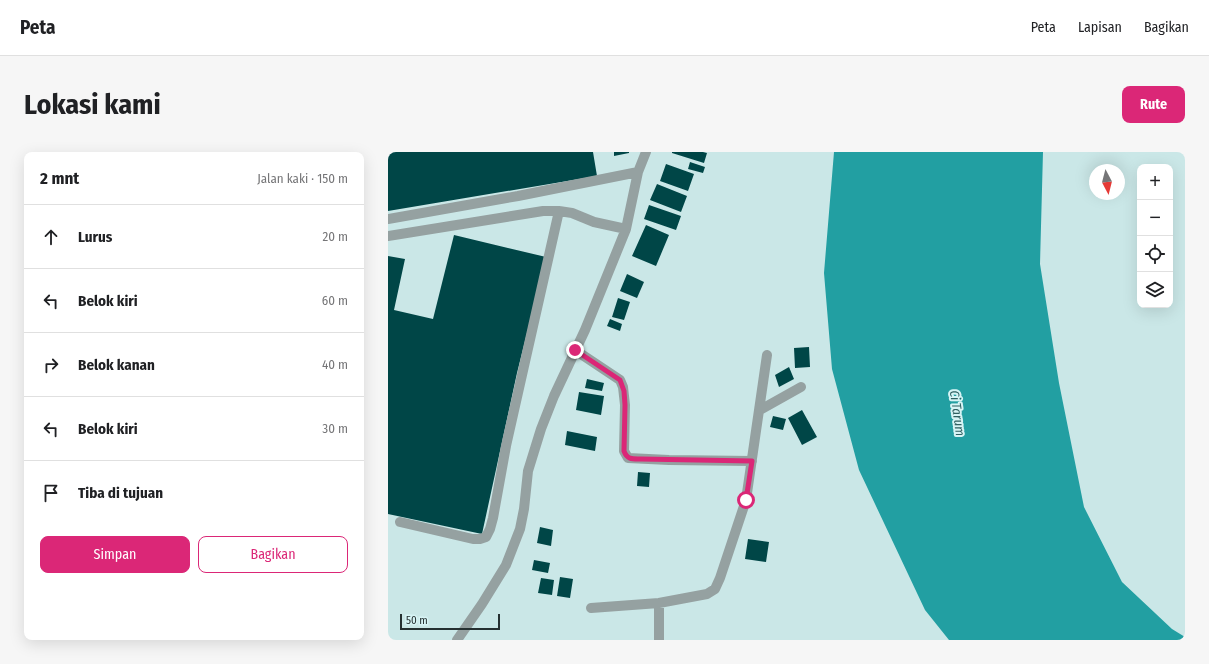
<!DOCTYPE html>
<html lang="id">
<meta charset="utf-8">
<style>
body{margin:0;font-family:"Fira Sans Condensed",sans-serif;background:#f6f6f6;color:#202124}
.controls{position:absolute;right:12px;top:12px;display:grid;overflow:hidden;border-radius:8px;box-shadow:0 4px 16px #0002}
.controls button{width:36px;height:36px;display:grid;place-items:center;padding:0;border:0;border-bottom:1px solid #e0e0e0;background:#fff;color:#202124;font:20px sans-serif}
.compass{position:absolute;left:701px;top:12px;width:36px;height:36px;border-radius:50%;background:#fff;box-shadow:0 4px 16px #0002;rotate:173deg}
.scale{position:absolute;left:12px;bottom:10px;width:100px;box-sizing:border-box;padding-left:4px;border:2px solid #253031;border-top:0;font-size:11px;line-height:14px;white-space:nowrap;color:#253031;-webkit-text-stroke:3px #d7f4f5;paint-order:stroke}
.stop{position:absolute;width:12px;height:12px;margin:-9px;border:3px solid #db2777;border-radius:50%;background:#fff}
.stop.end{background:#db2777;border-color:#fff;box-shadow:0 1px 4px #0008}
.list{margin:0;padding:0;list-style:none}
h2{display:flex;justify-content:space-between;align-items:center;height:52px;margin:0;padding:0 16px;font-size:17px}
h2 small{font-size:13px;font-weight:400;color:#757577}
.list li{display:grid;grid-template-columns:26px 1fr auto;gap:12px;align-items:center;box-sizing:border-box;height:64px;padding:0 16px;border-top:1px solid #e0e0e0}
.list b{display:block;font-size:15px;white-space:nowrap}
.list em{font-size:13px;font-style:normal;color:#757577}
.actions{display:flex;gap:8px;padding:12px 16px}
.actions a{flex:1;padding:9px 0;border:1px solid #db2777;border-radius:8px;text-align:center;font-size:14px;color:#db2777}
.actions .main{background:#db2777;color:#fff}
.icon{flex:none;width:22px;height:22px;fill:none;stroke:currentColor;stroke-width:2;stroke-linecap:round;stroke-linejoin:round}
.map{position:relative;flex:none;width:797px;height:488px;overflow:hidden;border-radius:8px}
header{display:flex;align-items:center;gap:24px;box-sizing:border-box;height:56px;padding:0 20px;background:#fff;border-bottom:1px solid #e0e0e0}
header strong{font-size:19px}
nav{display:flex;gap:22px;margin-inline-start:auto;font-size:14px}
.intro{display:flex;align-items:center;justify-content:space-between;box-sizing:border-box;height:96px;padding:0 24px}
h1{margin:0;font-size:28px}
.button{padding:10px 18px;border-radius:8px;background:#db2777;color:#fff;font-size:14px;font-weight:700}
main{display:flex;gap:24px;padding:0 24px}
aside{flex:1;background:#fff;border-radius:8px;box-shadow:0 4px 16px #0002}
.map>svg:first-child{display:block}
.water{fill:#229fa2}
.building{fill:#004647}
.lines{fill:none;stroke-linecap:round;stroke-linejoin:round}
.minor{stroke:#95a1a1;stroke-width:10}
.route{stroke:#db2777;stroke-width:5}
.labels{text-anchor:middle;stroke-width:4;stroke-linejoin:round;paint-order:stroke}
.water-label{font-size:13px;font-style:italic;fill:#306061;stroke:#d7f4f5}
</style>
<header>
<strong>Peta</strong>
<nav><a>Peta</a><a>Lapisan</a><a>Bagikan</a></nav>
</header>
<div class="intro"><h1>Lokasi kami</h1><a class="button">Rute</a></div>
<main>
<aside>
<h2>2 mnt<small>Jalan kaki · 150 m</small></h2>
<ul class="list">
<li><svg class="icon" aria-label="ahead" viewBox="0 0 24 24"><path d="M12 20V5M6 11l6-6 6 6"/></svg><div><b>Lurus</b></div><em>20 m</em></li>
<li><svg class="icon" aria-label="left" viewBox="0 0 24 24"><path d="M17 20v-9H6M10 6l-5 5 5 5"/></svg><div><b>Belok kiri</b></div><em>60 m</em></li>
<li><svg class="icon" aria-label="right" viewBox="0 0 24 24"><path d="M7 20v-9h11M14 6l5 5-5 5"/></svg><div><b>Belok kanan</b></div><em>40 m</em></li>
<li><svg class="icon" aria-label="left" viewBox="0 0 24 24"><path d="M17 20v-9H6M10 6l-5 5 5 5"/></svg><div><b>Belok kiri</b></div><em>30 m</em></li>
<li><svg class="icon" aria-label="arrive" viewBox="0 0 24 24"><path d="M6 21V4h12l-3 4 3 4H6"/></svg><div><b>Tiba di tujuan</b></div></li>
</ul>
<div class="actions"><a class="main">Simpan</a><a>Bagikan</a></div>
</aside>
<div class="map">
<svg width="797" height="488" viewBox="0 0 797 488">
<rect width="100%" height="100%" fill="#cae7e7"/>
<path class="water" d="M 446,0 L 655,0 L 652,112 L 671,231 L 696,355 L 734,430 L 784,477 L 797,485 L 797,488 L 561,488 L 537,458 L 471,318 L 444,217 L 436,121 Z"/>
<path class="building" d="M 0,0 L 205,0 L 209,24 L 0,59 Z
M 226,0 L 241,0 L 241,1 L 226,4 Z
M 284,0 L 315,0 L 319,1 L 316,11 L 284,1 Z
M 302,10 L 317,15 L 315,21 L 300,17 Z
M 278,12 L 306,22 L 300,39 L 272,29 Z
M 269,32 L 299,44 L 293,60 L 262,48 Z
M 261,53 L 293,64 L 288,78 L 256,67 Z
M 258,73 L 281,83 L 268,114 L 244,104 Z
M 66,83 L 158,105 L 129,221 L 94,382 L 0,362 L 0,104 L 17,107 L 6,158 L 45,167 Z
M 239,122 L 256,130 L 249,146 L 232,139 Z
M 230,146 L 242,150 L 236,168 L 224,165 Z
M 222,167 L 234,172 L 232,179 L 219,174 Z
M 421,195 L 422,215 L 407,216 L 406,196 Z
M 401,215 L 406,227 L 391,235 L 387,223 Z
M 199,227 L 216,231 L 214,239 L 197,236 Z
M 191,240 L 216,244 L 213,263 L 188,258 Z
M 414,258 L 429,285 L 414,293 L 400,266 Z
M 385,264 L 398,267 L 395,278 L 382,275 Z
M 179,279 L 209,285 L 207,299 L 177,293 Z
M 250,320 L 262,321 L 261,335 L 249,334 Z
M 152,375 L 165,378 L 163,394 L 149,391 Z
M 360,387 L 381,390 L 378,410 L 357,407 Z
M 146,408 L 162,411 L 160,421 L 144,418 Z
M 172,425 L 185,427 L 182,446 L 169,444 Z
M 153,426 L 166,428 L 164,443 L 150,441 Z"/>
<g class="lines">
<path class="minor" d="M 0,67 L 130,44 L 250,20
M 0,84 L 155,59 L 171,59 L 184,61 L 206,70 L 238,77
M 187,198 L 232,228 L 235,235 L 237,253 L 236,299 L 240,306 L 281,308 L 364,309
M 372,258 L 413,235
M 12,370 L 85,387 L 92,387 L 98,385 L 102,377 L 105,366 L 118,294 L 171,59
M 271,451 L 271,488
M 203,456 L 271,451 L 319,442 L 327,437 L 332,426 L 358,348 L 379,203
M 69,488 L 94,452 L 118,413 L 132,377 L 136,357 L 140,319 L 153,277 L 166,244 L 197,178 L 238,77 L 250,20 L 258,0"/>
</g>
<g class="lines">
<path class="route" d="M 187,198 L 232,228 L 236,239 L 237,253 L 236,299 C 239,308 245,307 253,307 L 364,309 L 358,348"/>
</g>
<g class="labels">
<g class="water-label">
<text transform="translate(570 261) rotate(82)" y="5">Ci Tarum</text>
</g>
</g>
</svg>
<div class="controls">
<button>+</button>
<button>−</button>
<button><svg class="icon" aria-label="locate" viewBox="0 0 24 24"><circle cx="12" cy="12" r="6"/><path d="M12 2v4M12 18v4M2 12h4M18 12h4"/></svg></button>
<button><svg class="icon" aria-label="layers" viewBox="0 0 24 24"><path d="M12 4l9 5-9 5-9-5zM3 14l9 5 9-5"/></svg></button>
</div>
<svg class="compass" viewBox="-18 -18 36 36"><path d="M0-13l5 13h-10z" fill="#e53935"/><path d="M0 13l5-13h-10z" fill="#757577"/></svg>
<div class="scale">50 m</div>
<div class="stop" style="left:358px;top:348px"></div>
<div class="stop end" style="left:187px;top:198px"></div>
</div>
</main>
